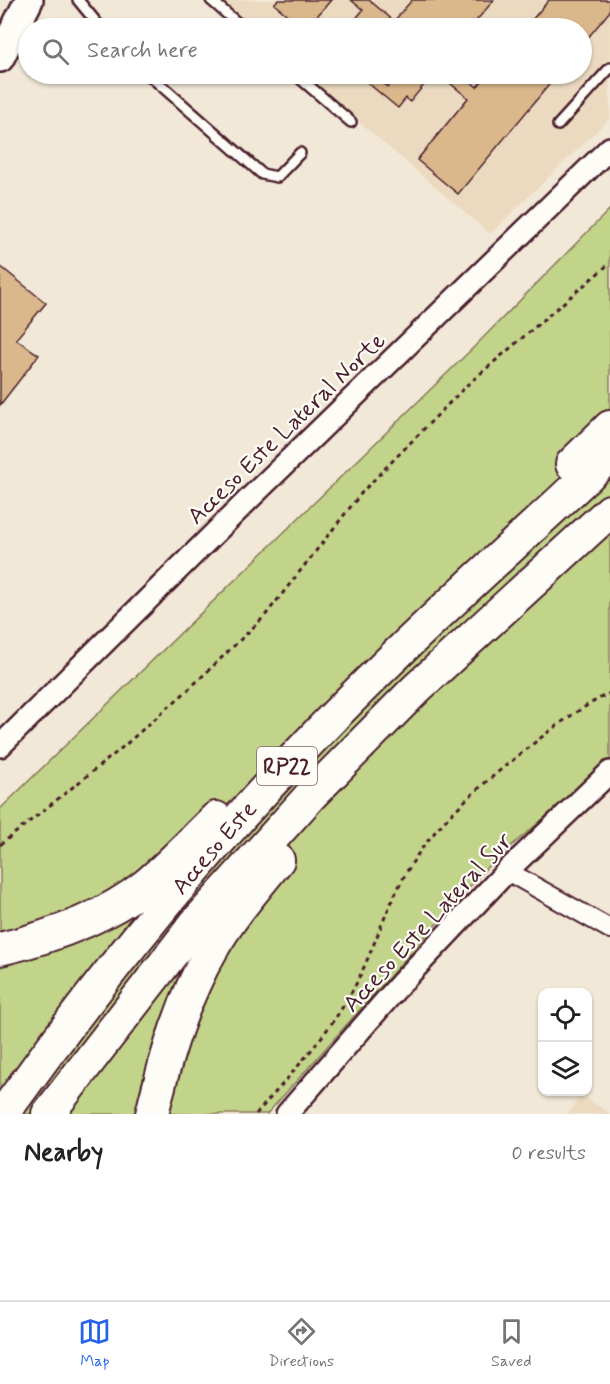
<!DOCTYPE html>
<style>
body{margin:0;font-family:Mynerve,sans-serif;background:#f6f6f6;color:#222}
.controls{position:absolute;right:18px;bottom:18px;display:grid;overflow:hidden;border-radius:12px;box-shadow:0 2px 4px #0004}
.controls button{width:54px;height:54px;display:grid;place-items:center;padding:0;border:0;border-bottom:2px solid #e0e0e0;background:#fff;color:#222;font:30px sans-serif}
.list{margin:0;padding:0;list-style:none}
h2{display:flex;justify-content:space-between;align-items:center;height:78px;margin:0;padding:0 24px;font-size:26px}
h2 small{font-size:20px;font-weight:400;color:#767676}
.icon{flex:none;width:33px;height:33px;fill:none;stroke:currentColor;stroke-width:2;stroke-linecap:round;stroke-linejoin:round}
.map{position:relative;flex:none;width:610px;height:1114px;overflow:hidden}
.search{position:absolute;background:#fff;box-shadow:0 2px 4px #0004;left:18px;right:18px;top:18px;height:66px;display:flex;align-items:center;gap:15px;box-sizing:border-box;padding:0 21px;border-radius:33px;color:#767676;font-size:22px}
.sheet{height:186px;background:#fff}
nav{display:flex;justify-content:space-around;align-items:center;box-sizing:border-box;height:84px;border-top:2px solid #e0e0e0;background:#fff;font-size:16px;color:#767676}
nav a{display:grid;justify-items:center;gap:3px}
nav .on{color:#2563eb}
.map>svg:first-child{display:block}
.built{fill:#ebdac0}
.green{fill:#c2d489;stroke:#867a5a;stroke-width:1.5}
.building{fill:#dab88c;stroke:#4a1f2b;stroke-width:1.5}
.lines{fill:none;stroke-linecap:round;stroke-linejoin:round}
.service-casing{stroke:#4a1f2b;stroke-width:14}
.minor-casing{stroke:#4a1f2b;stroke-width:22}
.tertiary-casing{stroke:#4a1f2b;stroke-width:26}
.primary-casing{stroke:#4a1f2b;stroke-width:32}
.motorway-casing{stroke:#4a1f2b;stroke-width:36}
.path{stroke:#4a1f2b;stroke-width:3;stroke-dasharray:4.5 4.5;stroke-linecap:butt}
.service{stroke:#fdfcf7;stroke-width:9}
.minor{stroke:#fdfcf7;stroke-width:18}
.tertiary{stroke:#fdfcf7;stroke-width:21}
.primary{stroke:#fdfcf7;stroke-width:27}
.motorway{stroke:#fdfcf7;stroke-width:32}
.labels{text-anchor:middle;stroke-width:4.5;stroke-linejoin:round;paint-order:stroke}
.shield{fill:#fdfcf7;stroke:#806168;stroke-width:1.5}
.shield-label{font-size:22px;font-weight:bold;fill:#4a1f2b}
.street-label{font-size:24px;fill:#4a1f2b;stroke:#fdfcf7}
</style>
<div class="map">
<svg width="610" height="1114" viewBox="0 0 610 1114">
<rect width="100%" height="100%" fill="#f2e8d7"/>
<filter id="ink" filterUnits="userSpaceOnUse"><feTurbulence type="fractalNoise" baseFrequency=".0167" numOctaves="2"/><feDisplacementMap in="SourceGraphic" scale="12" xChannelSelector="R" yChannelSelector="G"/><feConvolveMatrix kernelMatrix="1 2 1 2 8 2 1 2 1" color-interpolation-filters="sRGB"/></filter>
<g filter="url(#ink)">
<path class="built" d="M 218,0 L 610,0 L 610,118 L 490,234 L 303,74 L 582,74 L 582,28 L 251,28 Z
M 581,1095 L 610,1113 L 610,1114 L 568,1114 Z"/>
<path class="green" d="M 610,209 L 610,762 L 490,864 L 267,1114 L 0,1114 L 0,809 L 474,347 Z"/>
<path class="building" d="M 278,0 L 331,0 L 312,22 L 320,28 L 303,28 L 274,4 Z
M 351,0 L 369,0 L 394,21 L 412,0 L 494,0 L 470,28 L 348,28 L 363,10 Z
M 549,0 L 610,0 L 610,11 L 582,45 L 582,28 L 525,28 Z
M 357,74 L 372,74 L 388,87 L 398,74 L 433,74 L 410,102 L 406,98 L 398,108 Z
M 439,74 L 462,74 L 477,87 L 488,74 L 558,74 L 458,194 L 417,160 L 468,98 Z
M 0,266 L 46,303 L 16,339 L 39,355 L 0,405 Z"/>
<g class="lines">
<g class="service-casing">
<path id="service" d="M 78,0 L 101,28
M 211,0 L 243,28
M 148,74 L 262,174 L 277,177 L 300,153
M 295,74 L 351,122
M 558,125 L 610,68"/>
</g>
<g class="minor-casing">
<path id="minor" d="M 507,871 L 610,929"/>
</g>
<g class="tertiary-casing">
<path id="tertiary" d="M 0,746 L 252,496 L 610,148
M 287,1114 L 402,982 L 507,871 L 610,772"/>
</g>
<g class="primary-casing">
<path id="primary" d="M 0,58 L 29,0"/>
</g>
<g class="motorway-casing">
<g id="motorway">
<path d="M 572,464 L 610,427"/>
<path d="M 0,949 C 51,937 105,918 146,885 C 170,865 193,840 216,818"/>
<path id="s1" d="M 3,1114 C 94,987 192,866 299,753 C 397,648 506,553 610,455"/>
<path d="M 48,1114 L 195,924 L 311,795 L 416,689 L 610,511"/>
<path d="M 152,1114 C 166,1056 182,1001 212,949 C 230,917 255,889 278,860"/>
</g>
</g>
<path class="path" d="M 0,845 L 117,752 L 188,690 L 264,617 L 363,491 L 467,385 L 610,263
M 256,1114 C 292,1073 330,1033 356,984 C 375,946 387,905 409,868 C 437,821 481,785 523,752 C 550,730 579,708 610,693"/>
<use href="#service" class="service"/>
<use href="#minor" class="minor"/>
<use href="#tertiary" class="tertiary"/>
<use href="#primary" class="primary"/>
<use href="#motorway" class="motorway"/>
</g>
</g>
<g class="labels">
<rect class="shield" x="257" y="747" width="60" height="38" rx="4.5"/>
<g class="shield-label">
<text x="287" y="774">RP22</text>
</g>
<g class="street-label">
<text transform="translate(286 428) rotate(-44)" y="8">Acceso Este Lateral Norte</text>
<text dy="8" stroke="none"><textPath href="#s1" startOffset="340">Acceso Este</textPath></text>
<text transform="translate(427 922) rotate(-47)" y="8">Acceso Este Lateral Sur</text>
</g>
</g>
</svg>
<div class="controls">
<button><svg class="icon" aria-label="locate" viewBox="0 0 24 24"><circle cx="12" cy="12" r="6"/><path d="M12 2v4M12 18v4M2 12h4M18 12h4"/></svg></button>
<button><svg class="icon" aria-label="layers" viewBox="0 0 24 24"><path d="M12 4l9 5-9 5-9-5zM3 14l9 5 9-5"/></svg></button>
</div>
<div class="search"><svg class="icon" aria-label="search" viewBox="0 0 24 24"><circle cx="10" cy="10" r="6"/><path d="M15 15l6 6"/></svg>Search here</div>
</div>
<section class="sheet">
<h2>Nearby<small>0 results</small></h2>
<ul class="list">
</ul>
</section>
<nav>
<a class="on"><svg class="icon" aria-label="map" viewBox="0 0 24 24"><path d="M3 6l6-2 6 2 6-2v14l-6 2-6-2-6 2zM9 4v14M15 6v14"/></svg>Map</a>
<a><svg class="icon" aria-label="directions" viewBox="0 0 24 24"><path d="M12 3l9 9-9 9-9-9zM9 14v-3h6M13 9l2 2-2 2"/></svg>Directions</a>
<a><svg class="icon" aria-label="saved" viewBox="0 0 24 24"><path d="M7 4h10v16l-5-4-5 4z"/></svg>Saved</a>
</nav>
